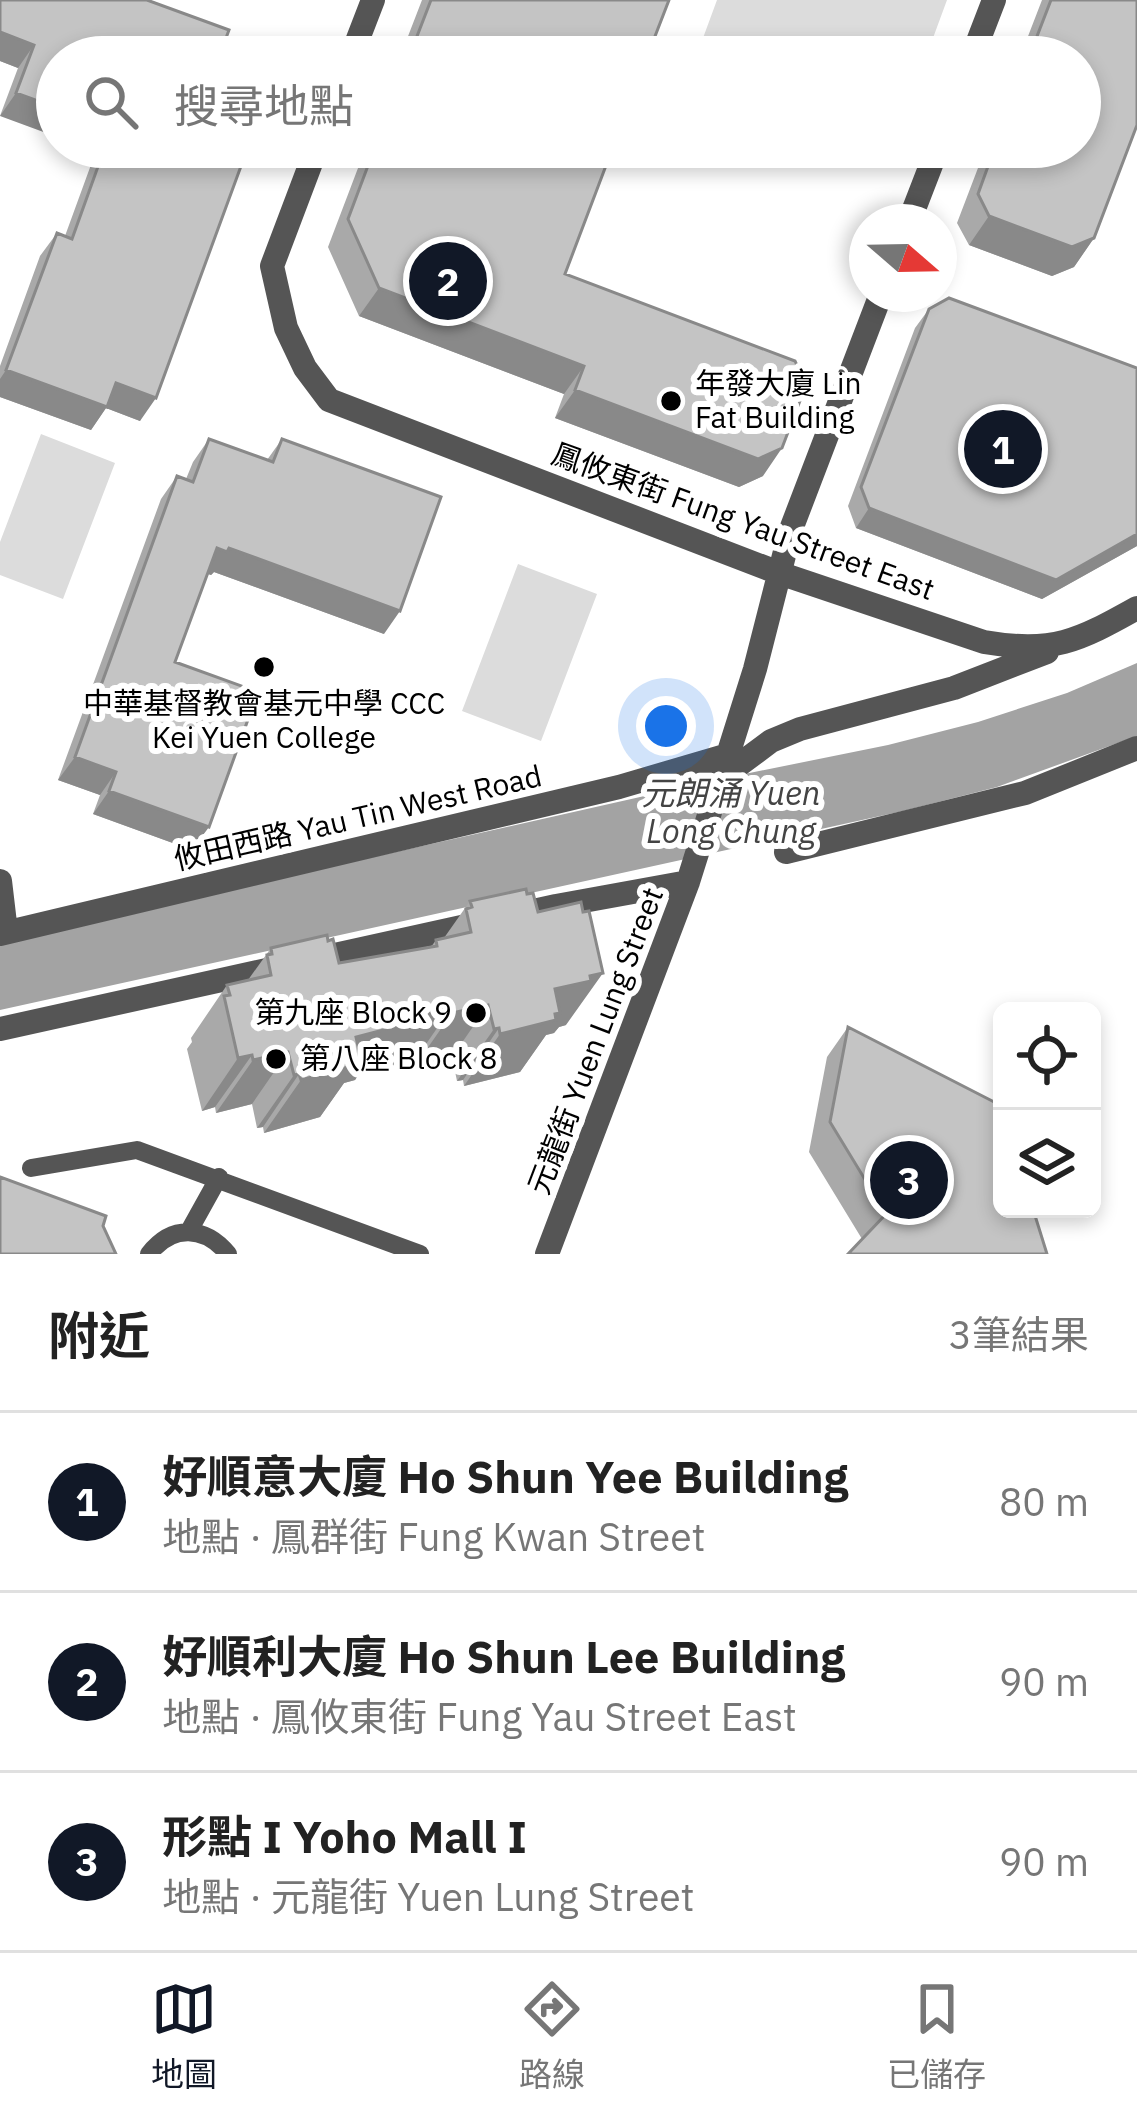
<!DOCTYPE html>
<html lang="zh-TW">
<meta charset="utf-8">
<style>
body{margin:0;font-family:"IBM Plex Sans","Noto Sans TC",sans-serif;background:#f6f6f6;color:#222}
.controls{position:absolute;right:36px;bottom:36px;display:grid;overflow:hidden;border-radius:18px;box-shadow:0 6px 18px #0003}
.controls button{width:108px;height:108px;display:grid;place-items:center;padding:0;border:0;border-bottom:3px solid #e0e0e0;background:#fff;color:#222;font:60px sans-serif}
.compass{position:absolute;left:849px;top:204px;width:108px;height:108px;border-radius:50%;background:#fff;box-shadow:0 6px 18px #0003;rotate:110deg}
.you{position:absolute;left:666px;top:726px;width:42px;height:42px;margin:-30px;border:9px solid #fff;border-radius:50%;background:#1a73e8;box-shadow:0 0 0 18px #1a73e833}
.badge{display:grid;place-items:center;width:78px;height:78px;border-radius:50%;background:#111827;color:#fff;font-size:39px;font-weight:700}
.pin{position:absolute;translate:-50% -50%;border:6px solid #fff;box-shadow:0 3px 12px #0006}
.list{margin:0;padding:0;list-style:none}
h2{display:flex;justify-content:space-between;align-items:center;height:156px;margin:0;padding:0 48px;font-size:51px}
h2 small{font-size:39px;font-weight:400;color:#767676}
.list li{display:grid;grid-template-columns:78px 1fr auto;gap:36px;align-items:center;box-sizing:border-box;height:180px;padding:0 48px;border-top:3px solid #e0e0e0}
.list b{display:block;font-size:45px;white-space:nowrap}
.list p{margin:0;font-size:39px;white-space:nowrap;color:#767676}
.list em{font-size:39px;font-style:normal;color:#767676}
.icon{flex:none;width:66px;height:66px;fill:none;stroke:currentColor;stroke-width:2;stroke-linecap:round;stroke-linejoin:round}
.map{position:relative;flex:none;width:1137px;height:1254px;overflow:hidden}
.search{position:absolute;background:#fff;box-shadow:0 6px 18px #0003;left:36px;right:36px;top:36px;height:132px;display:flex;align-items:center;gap:30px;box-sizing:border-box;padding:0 42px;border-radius:66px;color:#767676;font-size:45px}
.sheet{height:696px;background:#fff}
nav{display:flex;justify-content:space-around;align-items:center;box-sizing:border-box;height:168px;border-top:3px solid #e0e0e0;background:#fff;font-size:33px;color:#767676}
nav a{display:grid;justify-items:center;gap:6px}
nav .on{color:#111827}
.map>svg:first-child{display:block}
.green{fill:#dcdcdc}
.water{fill:#a3a3a3}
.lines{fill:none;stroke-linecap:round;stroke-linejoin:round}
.service{stroke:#555;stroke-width:18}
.minor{stroke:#555;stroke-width:24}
.wall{fill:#a9a9a9}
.shaded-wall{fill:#898989}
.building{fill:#c4c4c4;stroke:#898989;stroke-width:3}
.poi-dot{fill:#000;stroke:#fff;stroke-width:4.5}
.labels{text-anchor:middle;stroke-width:12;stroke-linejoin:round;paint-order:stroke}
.poi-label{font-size:30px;fill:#000;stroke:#fff;text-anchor:start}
.street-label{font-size:30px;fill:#000;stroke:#fff}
.water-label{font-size:33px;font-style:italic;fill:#444;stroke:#fff}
</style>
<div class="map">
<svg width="1137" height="1254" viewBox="0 0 1137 1254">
<rect width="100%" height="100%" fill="#fff"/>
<path class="green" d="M 717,0 L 947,0 L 926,57 L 696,57 Z
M 41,434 L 115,463 L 63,599 L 0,575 L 0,542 Z
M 518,564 L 597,594 L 541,741 L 462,711 Z"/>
<path class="water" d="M 1137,663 L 1137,736 L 997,787 L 903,811 L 0,1010 L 0,941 L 720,779 L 888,745 L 978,722 L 1067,693 Z"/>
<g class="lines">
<path class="service" d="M 31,1168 L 137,1150 L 420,1254
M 189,1231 L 219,1177
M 149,1254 C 172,1224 205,1226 228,1254"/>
<path class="minor" d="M 351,57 L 373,0
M 972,57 L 994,0
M 317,147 L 272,266 L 286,328 L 305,368 L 329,400 L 779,573 L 984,642 C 1053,654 1078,641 1137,608
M 909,222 L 938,147
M 720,779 L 771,741 L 800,729 L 954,688 L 1047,652
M 786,852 L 1025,793 L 1137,748
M 0,881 L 6,932
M 0,934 L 619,787 L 728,755
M 0,1029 L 556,906 L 688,882
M 547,1254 L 688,882 L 755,669 L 790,532 L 881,294"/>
</g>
<path class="wall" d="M 0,0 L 219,57 L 0,116 L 18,68 L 0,61 Z
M 422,0 L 669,0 L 647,57 L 400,57 Z
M 1042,0 L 1137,0 L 1094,238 L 1074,267 L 1052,276 L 969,245 L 957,223 L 986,147 L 1080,147 L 1080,57 L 1020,57 Z
M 85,147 L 248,147 L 140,421 L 106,408 L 91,430 L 0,397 L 0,366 L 40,256 L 57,233 L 65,236 L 96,151 Z
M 366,147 L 613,147 L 565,274 L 763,476 L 739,487 L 555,418 L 564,394 L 359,316 L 328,247 Z
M 929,309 L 1137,368 L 1137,546 L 1042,599 L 856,528 L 848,506 L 915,328 Z
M 209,439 L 267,460 L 282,439 L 384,634 L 214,572 L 211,575 L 208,574 L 175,662 L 192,850 L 93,814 L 100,795 L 58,780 L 161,499 L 177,476 L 186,479 L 193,462 Z
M 470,901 L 566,1025 L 559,1027 L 554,1033 L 546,1035 L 520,1072 L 464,1086 L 463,1080 L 457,1081 L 452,1057 L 415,1066 L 415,1060 L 359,1074 L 355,1080 L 344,1083 L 320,1117 L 264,1133 L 263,1127 L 257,1128 L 252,1104 L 216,1113 L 215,1107 L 202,1111 L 187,1049 L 192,1042 L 191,1038 L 227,985 L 248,980 L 271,948 L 339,963 L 431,947 L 436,940 L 444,938 Z
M 848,1027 L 1047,1254 L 862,1239 L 809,1152 L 827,1057 Z"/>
<path class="shaded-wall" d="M 0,32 L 34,45 L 18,68 L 0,61 Z
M 16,93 L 57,108 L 57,137 L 0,116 Z
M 989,216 L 1094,238 L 1074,267 L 1052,276 L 969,245 Z
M 379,288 L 584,366 L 564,394 L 359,316 Z
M 6,370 L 116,383 L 156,398 L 140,421 L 106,408 L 91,430 L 0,397 L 0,379 Z
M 575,390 L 782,448 L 763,476 L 739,487 L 555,418 Z
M 869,508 L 1137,534 L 1137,546 L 1042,599 L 856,528 Z
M 217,548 L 229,548 L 400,611 L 384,634 L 214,572 L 211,575 L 201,571 Z
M 75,757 L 116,772 L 100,795 L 58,780 Z
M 109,791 L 209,827 L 192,850 L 93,814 Z
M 603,973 L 566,1025 L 559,1027 L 554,1033 L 546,1035 L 520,1072 L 464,1086 L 500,1034 L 555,989 L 590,976 Z
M 488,1005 L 452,1057 L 415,1066 L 452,1013 Z
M 451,1008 L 415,1060 L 359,1074 L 355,1080 L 344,1083 L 320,1117 L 264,1133 L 301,1080 L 356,1037 L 390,1023 Z
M 499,1028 L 463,1080 L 457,1081 L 494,1029 Z
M 288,1052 L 252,1104 L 216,1113 L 253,1060 Z
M 252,1055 L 215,1107 L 202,1111 L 238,1058 Z
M 299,1074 L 263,1127 L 257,1128 L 294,1075 Z"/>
<path class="building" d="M 0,0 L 147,0 L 229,30 L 219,57 L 57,57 L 57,108 L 16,93 L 34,45 L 0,32 Z
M 431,0 L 669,0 L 647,57 L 409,57 Z
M 1051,0 L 1137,0 L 1137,125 L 1094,238 L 1072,247 L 989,216 L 978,194 L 995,147 L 1080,147 L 1080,57 L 1029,57 Z
M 105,147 L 248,147 L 156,398 L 116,383 L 107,407 L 6,370 L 57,233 L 72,239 Z
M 375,147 L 613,147 L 565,274 L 795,361 L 806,385 L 782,448 L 758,459 L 575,390 L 584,366 L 379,288 L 348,219 Z
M 949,298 L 1137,368 L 1137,534 L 1056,580 L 869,508 L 861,487 L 929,309 Z
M 209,439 L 273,462 L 282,439 L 441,497 L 400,611 L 229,548 L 227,552 L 217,548 L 175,662 L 258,692 L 209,827 L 109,791 L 116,772 L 75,757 L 177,476 L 193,482 Z
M 526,889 L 527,894 L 533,893 L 538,912 L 581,902 L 583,912 L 589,911 L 603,973 L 590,976 L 591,981 L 555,989 L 560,1013 L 555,1014 L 556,1020 L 500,1034 L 499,1028 L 494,1029 L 488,1005 L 452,1013 L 451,1008 L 390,1023 L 391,1028 L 356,1037 L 361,1060 L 355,1061 L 356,1065 L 301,1080 L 299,1074 L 294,1075 L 288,1052 L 253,1060 L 252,1055 L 238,1058 L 224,996 L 230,995 L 227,985 L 271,975 L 267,955 L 272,954 L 271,948 L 327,935 L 328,941 L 333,939 L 339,963 L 437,946 L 436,940 L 471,932 L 466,909 L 472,907 L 470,901 Z
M 848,1027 L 1000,1105 L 1002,1111 L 1002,1209 L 1033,1209 L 1047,1254 L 848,1254 L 886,1214 L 830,1122 Z
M 0,1177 L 106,1216 L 103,1226 L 116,1254 L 0,1254 Z"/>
<g class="poi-dot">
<circle cx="671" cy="401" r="12"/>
<circle cx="264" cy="667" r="12"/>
<circle cx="476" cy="1013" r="12"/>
<circle cx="276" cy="1059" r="12"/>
</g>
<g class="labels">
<g class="poi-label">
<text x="695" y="394">年發大廈 Lin<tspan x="695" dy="34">Fat Building</tspan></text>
<text x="264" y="714" text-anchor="middle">中華基督教會基元中學 CCC<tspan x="264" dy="34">Kei Yuen College</tspan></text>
<text x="452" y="1023" text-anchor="end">第九座 Block 9</text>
<text x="300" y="1069">第八座 Block 8</text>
</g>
<g class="street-label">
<text transform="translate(743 522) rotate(20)" y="10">鳳攸東街 Fung Yau Street East</text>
<text transform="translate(358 818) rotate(-13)" y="10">攸田西路 Yau Tin West Road</text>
<text transform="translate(596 1041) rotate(-69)" y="10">元龍街 Yuen Lung Street</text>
</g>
<g class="water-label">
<text x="731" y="805">元朗涌 Yuen<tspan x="731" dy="38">Long Chung</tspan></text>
</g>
</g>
</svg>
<div class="controls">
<button><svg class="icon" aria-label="locate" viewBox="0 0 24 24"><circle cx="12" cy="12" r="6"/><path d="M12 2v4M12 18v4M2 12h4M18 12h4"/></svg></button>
<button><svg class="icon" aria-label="layers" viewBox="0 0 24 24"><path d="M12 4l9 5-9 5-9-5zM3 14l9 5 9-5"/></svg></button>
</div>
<svg class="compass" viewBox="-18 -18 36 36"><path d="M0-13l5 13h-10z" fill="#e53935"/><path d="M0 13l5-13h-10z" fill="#767676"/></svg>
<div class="you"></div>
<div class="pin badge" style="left:1003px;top:449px">1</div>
<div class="pin badge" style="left:448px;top:281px">2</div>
<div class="pin badge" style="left:909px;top:1180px">3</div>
<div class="search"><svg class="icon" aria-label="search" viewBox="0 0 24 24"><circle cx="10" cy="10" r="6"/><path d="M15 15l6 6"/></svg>搜尋地點</div>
</div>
<section class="sheet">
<h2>附近<small>3筆結果</small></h2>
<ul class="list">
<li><span class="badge">1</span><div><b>好順意大廈 Ho Shun Yee Building</b><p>地點 · 鳳群街 Fung Kwan Street</p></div><em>80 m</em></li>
<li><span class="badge">2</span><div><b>好順利大廈 Ho Shun Lee Building</b><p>地點 · 鳳攸東街 Fung Yau Street East</p></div><em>90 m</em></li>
<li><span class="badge">3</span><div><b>形點 I Yoho Mall I</b><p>地點 · 元龍街 Yuen Lung Street</p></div><em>90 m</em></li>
</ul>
</section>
<nav>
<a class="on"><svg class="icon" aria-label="map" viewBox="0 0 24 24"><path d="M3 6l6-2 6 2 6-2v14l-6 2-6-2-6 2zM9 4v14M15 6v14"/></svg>地圖</a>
<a><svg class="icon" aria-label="directions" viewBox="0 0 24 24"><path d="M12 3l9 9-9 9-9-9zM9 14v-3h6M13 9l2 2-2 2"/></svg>路線</a>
<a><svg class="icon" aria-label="saved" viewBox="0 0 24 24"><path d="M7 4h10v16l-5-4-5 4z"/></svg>已儲存</a>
</nav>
